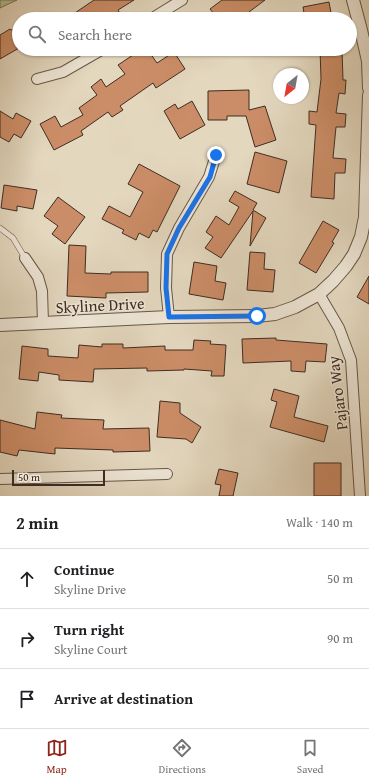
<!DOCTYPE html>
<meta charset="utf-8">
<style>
body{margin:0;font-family:"Gentium Book Plus",serif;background:#f2f2f2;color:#202124}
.compass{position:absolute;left:273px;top:68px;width:36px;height:36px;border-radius:50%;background:#fff;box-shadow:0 1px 3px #0004;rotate:211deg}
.scale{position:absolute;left:12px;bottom:10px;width:93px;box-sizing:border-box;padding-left:4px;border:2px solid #3f2c23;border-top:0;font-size:11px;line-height:14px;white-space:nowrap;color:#3f2c23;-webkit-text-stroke:3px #ede5d5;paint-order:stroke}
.stop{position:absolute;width:12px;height:12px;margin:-9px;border:3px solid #1a73e8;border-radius:50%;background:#fff}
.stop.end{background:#1a73e8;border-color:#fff;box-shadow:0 1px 4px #0008}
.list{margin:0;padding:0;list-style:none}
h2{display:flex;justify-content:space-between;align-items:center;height:52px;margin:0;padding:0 16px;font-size:17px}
h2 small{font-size:13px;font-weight:400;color:#757577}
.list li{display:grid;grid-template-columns:26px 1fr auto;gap:12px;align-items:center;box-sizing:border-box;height:60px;padding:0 16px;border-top:1px solid #e0e0e0}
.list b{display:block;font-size:15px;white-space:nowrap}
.list p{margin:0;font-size:13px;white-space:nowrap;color:#757577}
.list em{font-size:13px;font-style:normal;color:#757577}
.icon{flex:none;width:22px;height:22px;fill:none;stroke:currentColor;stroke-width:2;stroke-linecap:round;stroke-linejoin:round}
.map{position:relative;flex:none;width:369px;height:496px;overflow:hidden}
.search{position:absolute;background:#fff;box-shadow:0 1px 3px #0004;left:12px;right:12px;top:12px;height:44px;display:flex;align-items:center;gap:10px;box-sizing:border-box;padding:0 14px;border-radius:22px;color:#757577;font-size:15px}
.sheet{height:232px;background:#fff}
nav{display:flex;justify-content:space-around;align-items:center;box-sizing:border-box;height:56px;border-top:1px solid #e0e0e0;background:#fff;font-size:11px;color:#757577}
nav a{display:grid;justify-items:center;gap:2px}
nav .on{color:#8f2418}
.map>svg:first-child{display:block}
.green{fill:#b4be91;stroke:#7a755a}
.building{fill:#cb8d67;stroke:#3f2c23}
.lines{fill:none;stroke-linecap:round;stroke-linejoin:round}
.service-casing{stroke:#68574a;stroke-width:6}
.minor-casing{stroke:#68574a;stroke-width:12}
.tertiary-casing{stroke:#68574a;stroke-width:14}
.service{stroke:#ede5d5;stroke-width:5}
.minor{stroke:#ede5d5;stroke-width:10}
.tertiary{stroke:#ede5d5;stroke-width:12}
.route{stroke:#1a73e8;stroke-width:5}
.labels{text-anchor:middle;stroke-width:3;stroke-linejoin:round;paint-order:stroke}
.street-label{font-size:16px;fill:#3f2c23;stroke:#ede5d5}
</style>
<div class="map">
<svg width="369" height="496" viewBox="0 0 369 496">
<rect width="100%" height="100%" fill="#e3d7be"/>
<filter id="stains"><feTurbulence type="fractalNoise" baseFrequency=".005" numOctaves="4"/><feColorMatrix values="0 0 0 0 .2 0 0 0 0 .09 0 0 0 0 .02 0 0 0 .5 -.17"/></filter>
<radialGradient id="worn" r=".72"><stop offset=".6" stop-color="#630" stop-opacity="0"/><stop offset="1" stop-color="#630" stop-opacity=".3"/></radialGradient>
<path class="green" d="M 0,0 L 17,0 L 0,8 Z"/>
<path class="building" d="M 94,0 L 134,0 L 118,10 L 121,15 L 114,19 L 66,19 Z
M 222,0 L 265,0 L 249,12 L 254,19 L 218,19 L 210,9 Z
M 329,2 L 332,18 L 305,19 L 303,7 Z
M 19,28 L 19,48 L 0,59 L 0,35 L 10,29 L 11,30 Z
M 142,49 L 147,49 L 157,63 L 174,52 L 185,69 L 156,88 L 153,83 L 120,106 L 123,110 L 112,117 L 108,112 L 81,131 L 83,135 L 54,150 L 40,124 L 55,116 L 61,127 L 83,115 L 79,108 L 97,95 L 91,87 L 101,79 L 106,87 L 125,74 L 118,65 Z
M 320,49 L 342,49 L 343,80 L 346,80 L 345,94 L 339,93 L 336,113 L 346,114 L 345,127 L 336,127 L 333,158 L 346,159 L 345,173 L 335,173 L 334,199 L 311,197 L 316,125 L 309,124 L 309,111 L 317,112 L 321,79 Z
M 249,90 L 249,110 L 265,106 L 276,140 L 255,147 L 246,116 L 227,116 L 227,120 L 208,120 L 208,91 Z
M 192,101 L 205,125 L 180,139 L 164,111 L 175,104 L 178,109 Z
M 0,111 L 13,119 L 16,113 L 31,121 L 21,138 L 14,134 L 9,142 L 0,137 Z
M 255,152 L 287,161 L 279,193 L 247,184 Z
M 139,164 L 180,186 L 157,232 L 153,230 L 149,238 L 139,233 L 136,240 L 122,233 L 124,230 L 102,219 L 109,206 L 130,217 L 143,192 L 128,184 Z
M 4,185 L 37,190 L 33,209 L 17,206 L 17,211 L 1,208 Z
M 235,191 L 257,203 L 253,210 L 266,218 L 250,246 L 253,211 L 221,258 L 205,248 L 213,237 L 206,232 L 216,216 L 229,225 L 239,207 L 229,201 Z
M 58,197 L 85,217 L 65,244 L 52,234 L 58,226 L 44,216 Z
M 323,221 L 339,230 L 332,242 L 334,243 L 316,273 L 299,263 Z
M 69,245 L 86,246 L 85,273 L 111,274 L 111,272 L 148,272 L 148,292 L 106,293 L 106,298 L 67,296 Z
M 250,252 L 265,253 L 264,269 L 275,270 L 273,292 L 247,290 Z
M 194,262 L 217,266 L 215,281 L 226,283 L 223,300 L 189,294 Z
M 369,276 L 369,304 L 357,297 Z
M 276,338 L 276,340 L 327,344 L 325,362 L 306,361 L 305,372 L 291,371 L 291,361 L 243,363 L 242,339 Z
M 194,340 L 211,341 L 210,344 L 226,345 L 224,376 L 211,376 L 212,371 L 184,369 L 184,370 L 147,371 L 147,368 L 94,369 L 93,382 L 59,380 L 59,375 L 39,372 L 38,381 L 19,379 L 22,346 L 48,349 L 48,356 L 78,358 L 79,345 L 102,347 L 102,344 L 123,344 L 123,348 L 165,346 L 165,350 L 193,350 Z
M 274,389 L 299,396 L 294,417 L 328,426 L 324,442 L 270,427 L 277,402 L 271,400 Z
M 160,401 L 180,403 L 180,413 L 201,427 L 192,443 L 186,439 L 157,437 Z
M 37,412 L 62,415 L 61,418 L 104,420 L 103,429 L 149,428 L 150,451 L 113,452 L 113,450 L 55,448 L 55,454 L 19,450 L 17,456 L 0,452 L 0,420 L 35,429 Z
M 314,463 L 341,463 L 341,496 L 314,496 Z
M 219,469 L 238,473 L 233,496 L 219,496 L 221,485 L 215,484 Z"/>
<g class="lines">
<g class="service-casing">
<path id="service" d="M 0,228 L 13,238 L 25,258"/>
</g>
<g class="minor-casing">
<path id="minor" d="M 151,19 L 182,0
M 37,79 L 63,72 L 103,49
M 25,258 L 38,277 L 42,291 L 43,323
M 319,294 L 339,328 L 351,360 L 360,496
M 169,317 L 166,288 L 167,254 L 179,228 L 209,177 L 216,155
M 0,479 L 167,474"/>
</g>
<g class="tertiary-casing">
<path id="tertiary" d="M 353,0 L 361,30 L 368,61 L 369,88
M 0,325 L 169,317 L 257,316 L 275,314 L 295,307 L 319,294 L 333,281 L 346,266 L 354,254 L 361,237 L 365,217 L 369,95"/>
</g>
<use href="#service" class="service"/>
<use href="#minor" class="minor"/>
<use href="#tertiary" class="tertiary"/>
</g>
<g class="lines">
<path class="route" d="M 216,155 L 210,177 L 179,228 L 167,254 L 166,288 L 169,317 L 257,316"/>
</g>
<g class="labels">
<g class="street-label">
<text transform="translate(100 305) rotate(-3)" y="6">Skyline Drive</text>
<text transform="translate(337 393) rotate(-97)" y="6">Pajaro Way</text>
</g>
</g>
<rect width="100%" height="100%" filter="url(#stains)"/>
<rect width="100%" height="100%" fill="url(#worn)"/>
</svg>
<svg class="compass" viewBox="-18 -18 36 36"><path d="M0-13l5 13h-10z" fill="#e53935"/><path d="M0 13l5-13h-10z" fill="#757577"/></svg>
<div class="scale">50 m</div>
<div class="stop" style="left:257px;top:316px"></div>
<div class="stop end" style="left:216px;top:155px"></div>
<div class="search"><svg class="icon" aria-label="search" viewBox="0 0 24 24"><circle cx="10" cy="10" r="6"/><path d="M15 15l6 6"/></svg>Search here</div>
</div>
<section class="sheet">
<h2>2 min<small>Walk · 140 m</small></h2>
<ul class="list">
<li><svg class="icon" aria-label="ahead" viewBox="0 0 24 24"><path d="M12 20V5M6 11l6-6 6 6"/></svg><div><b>Continue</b><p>Skyline Drive</p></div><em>50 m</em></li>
<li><svg class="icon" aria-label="right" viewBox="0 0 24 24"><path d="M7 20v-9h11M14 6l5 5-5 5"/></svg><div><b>Turn right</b><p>Skyline Court</p></div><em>90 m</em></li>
<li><svg class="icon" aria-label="arrive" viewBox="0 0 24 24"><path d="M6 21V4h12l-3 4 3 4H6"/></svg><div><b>Arrive at destination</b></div></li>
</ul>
</section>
<nav>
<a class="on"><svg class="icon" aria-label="map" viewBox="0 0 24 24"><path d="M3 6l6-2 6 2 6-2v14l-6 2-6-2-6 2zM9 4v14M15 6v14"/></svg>Map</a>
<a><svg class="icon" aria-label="directions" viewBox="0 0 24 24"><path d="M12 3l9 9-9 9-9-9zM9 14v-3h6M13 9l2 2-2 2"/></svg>Directions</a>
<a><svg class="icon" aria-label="saved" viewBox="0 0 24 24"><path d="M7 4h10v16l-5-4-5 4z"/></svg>Saved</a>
</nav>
